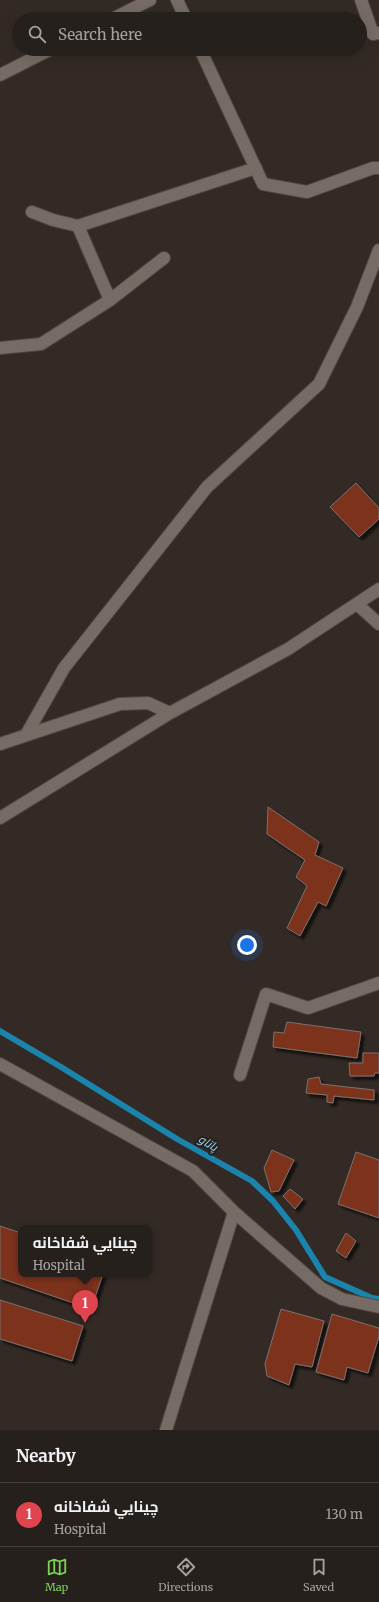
<!DOCTYPE html>
<meta charset="utf-8">
<style>
body{margin:0;font-family:Merriweather,Cairo,serif;background:#322d29;color:#f1f3f6}
.you{position:absolute;left:247px;top:945px;width:14px;height:14px;margin:-10px;border:3px solid #fff;border-radius:50%;background:#1a73e8;box-shadow:0 0 0 6px #1a73e833}
.badge{display:grid;place-items:center;width:26px;height:26px;border-radius:50%;background:#7ad156;color:#fff;font-size:13px;font-weight:700}
.pin{position:absolute;translate:-50% -33px;filter:drop-shadow(0 1px 2px #0008)}
.pin::after{content:'';position:absolute;top:21px;width:14px;height:12px;background:inherit;clip-path:polygon(0 0,100% 0,50% 100%)}
.popup{position:absolute;left:18px;top:1225px;width:134px;height:52px;box-sizing:border-box;display:grid;place-content:center;border-radius:8px;background:#26201c;filter:drop-shadow(0 1px 3px #0005);font-size:13px;white-space:nowrap;color:#a4a3a3}
.popup b{font-size:15px;color:#f1f3f6}
.popup::after{content:'';position:absolute;left:50%;top:100%;margin-left:-8px;border:8px solid transparent;border-top-color:#26201c}
.list{margin:0;padding:0;list-style:none}
h2{display:flex;justify-content:space-between;align-items:center;height:52px;margin:0;padding:0 16px;font-size:17px}
h2 small{font-size:13px;font-weight:400;color:#a4a3a3}
.list li{display:grid;grid-template-columns:26px 1fr auto;gap:12px;align-items:center;box-sizing:border-box;height:64px;padding:0 16px;border-top:1px solid #423e3b}
.list b{display:block;font-size:15px;white-space:nowrap}
.list p{margin:0;font-size:13px;white-space:nowrap;color:#a4a3a3}
.list em{font-size:13px;font-style:normal;color:#a4a3a3}
.icon{flex:none;width:22px;height:22px;fill:none;stroke:currentColor;stroke-width:2;stroke-linecap:round;stroke-linejoin:round}
.map{position:relative;flex:none;width:379px;height:1430px;overflow:hidden}
.search{position:absolute;background:#26201c;box-shadow:0 4px 16px #0002;left:12px;right:12px;top:12px;height:44px;display:flex;align-items:center;gap:10px;box-sizing:border-box;padding:0 14px;border-radius:22px;color:#a4a3a3;font-size:15px}
.sheet{height:116px;background:#26201c}
nav{display:flex;justify-content:space-around;align-items:center;box-sizing:border-box;height:56px;border-top:1px solid #423e3b;background:#26201c;font-size:11px;color:#a4a3a3}
nav a{display:grid;justify-items:center;gap:2px}
nav .on{color:#7ad156}
.map>svg:first-child{display:block}
.lines{fill:none;stroke-linecap:round;stroke-linejoin:round}
.stream{stroke:#1a84ad;stroke-width:6}
.building{fill:#7d331d;stroke:#7c706d;filter:url(#shadow)}
.minor-casing{stroke:#4e4843;stroke-width:14}
.minor{stroke:#766c65;stroke-width:12}
.labels{text-anchor:middle;stroke-width:4;stroke-linejoin:round;paint-order:stroke}
.water-label{font-size:12px;font-style:italic;fill:#90d4f6;stroke:#29201b}
</style>
<div class="map">
<svg width="379" height="1430" viewBox="0 0 379 1430">
<defs>
<filter id="shadow"><feDropShadow dx="3.5" dy="3.5" stdDeviation="1" flood-color="#0009"/></filter>
</defs>
<rect width="100%" height="100%" fill="#332a25"/>
<g class="lines">
<path class="stream" d="M 0,1031 L 61,1067 L 177,1139 L 252,1181 L 273,1201 L 296,1230 L 325,1277 L 372,1298 L 379,1299"/>
</g>
<path class="building" d="M 356,483 L 379,508 L 379,519 L 359,537 L 330,507 Z
M 268,807 L 319,842 L 315,855 L 343,868 L 326,906 L 318,902 L 300,936 L 287,928 L 307,886 L 296,877 L 305,860 L 267,834 Z
M 287,1022 L 361,1032 L 357,1058 L 273,1047 L 274,1032 L 284,1033 Z
M 363,1053 L 379,1053 L 379,1073 L 375,1073 L 374,1076 L 350,1076 L 349,1063 L 363,1063 Z
M 319,1077 L 321,1084 L 374,1090 L 374,1100 L 334,1096 L 333,1103 L 327,1102 L 327,1095 L 306,1093 L 308,1079 Z
M 272,1150 L 294,1160 L 279,1191 L 271,1192 L 264,1168 Z
M 356,1152 L 379,1160 L 379,1218 L 338,1204 Z
M 290,1189 L 303,1199 L 295,1209 L 283,1196 Z
M 0,1226 L 21,1233 L 21,1274 L 103,1274 L 91,1309 L 0,1278 Z
M 346,1233 L 356,1241 L 346,1258 L 336,1251 Z
M 0,1300 L 83,1326 L 72,1361 L 0,1339 Z
M 281,1309 L 324,1321 L 312,1367 L 295,1364 L 289,1385 L 267,1376 L 265,1364 Z
M 332,1314 L 379,1328 L 379,1336 L 368,1373 L 347,1367 L 344,1380 L 316,1372 Z"/>
<g class="lines">
<g class="minor-casing">
<path id="minor" d="M 177,0 L 186,19
M 361,0 L 373,34 L 379,33
M 112,19 L 150,0
M 200,49 L 263,184 L 307,192 L 373,168 L 379,168
M 0,75 L 51,49
M 32,212 L 53,220 L 78,226 L 256,168
M 78,226 L 110,300
M 0,348 L 41,344 L 110,300 L 164,258
M 357,604 L 379,624
M 26,735 L 64,668 L 207,487 L 319,384 L 357,307 L 379,250
M 0,744 L 120,704 L 148,703 L 170,713
M 0,818 L 170,713 L 288,649 L 379,589
M 0,1064 L 193,1171 L 234,1212 L 321,1288 L 342,1299 L 379,1307
M 240,1075 L 266,994 L 308,1008 L 379,983
M 166,1430 L 234,1212"/>
</g>
<use href="#minor" class="minor"/>
</g>
<g class="labels">
<g class="water-label">
<text transform="translate(208 1143) rotate(31)" y="4">پاتاو</text>
</g>
</g>
</svg>
<div class="you"></div>
<div class="pin badge" style="left:85px;top:1323px;background:#e0444e">1</div>
<div class="popup"><b>چينايي شفاخانه</b>Hospital</div>
<div class="search"><svg class="icon" aria-label="search" viewBox="0 0 24 24"><circle cx="10" cy="10" r="6"/><path d="M15 15l6 6"/></svg>Search here</div>
</div>
<section class="sheet">
<h2>Nearby<small></small></h2>
<ul class="list">
<li><span class="badge" style="background:#e0444e">1</span><div><b>چينايي شفاخانه</b><p>Hospital</p></div><em>130 m</em></li>
</ul>
</section>
<nav>
<a class="on"><svg class="icon" aria-label="map" viewBox="0 0 24 24"><path d="M3 6l6-2 6 2 6-2v14l-6 2-6-2-6 2zM9 4v14M15 6v14"/></svg>Map</a>
<a><svg class="icon" aria-label="directions" viewBox="0 0 24 24"><path d="M12 3l9 9-9 9-9-9zM9 14v-3h6M13 9l2 2-2 2"/></svg>Directions</a>
<a><svg class="icon" aria-label="saved" viewBox="0 0 24 24"><path d="M7 4h10v16l-5-4-5 4z"/></svg>Saved</a>
</nav>
